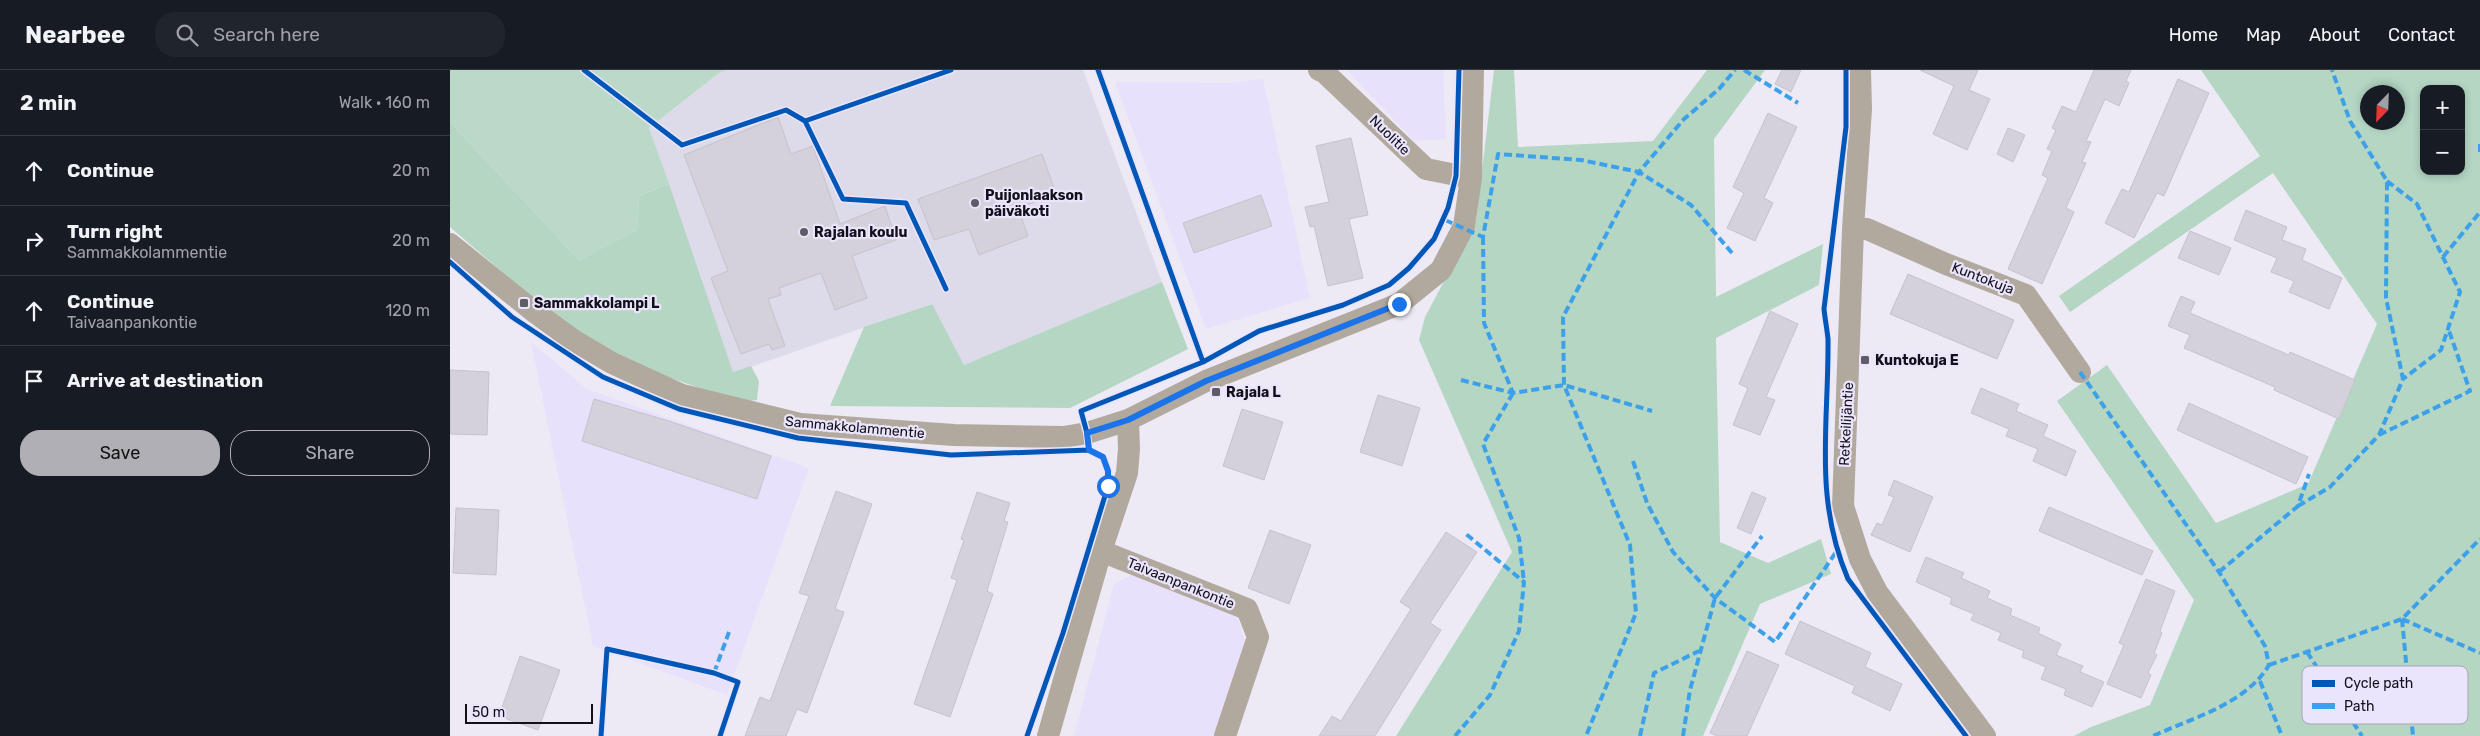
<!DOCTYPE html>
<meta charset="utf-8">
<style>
body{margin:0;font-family:Rubik,sans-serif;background:#20242c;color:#f1f3f6}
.controls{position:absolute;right:15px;top:15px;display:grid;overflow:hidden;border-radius:10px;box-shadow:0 2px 8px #0003}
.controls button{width:45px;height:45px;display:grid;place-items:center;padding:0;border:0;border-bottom:1px solid #363941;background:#171b24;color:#f1f3f6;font:25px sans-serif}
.compass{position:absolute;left:1910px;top:15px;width:45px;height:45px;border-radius:50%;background:#171b24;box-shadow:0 2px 8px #0003;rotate:203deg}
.scale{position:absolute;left:15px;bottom:12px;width:128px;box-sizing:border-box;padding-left:5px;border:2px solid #121019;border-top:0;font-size:14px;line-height:18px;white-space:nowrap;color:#121019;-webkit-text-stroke:4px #eae4fc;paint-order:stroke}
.stop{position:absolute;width:15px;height:15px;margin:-11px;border:4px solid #1a73e8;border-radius:50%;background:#fff}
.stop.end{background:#1a73e8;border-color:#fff;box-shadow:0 1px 5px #0008}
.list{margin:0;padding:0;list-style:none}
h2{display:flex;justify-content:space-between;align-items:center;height:65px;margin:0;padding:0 20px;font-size:21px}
h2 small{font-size:16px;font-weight:400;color:#9ea1a6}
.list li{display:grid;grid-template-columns:32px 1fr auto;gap:15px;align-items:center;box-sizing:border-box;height:70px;padding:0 20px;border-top:1px solid #363941}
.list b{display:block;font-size:19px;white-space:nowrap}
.list p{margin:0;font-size:16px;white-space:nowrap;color:#9ea1a6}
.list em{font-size:16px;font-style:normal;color:#9ea1a6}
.actions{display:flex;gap:10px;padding:15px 20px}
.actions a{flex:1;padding:11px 0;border:1px solid #afafb5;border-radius:20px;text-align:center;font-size:18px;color:#afafb5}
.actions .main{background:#afafb5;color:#111}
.icon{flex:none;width:28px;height:28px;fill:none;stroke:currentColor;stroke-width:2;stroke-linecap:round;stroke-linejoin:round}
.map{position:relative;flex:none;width:2030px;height:666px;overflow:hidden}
header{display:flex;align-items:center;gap:30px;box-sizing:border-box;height:70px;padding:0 25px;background:#171b24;border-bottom:1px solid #363941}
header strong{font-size:24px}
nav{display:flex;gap:28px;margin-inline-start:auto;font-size:18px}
.search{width:350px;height:45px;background:#20242c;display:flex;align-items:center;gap:12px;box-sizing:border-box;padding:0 18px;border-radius:20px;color:#9ea1a6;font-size:19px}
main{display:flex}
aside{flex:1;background:#171b24}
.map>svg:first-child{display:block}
.built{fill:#e8e1fb}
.education{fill:#dddaea}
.green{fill:#bbd9c9}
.forest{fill:#b4d6c3;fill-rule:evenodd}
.building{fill:#d5d1db;stroke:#c6c2cd}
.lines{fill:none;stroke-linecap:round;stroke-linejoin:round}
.minor{stroke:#b2a99e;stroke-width:22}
.quiet{stroke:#3da1ea;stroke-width:4;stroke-dasharray:8 4;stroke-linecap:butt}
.cycleway-casing{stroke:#eae4fc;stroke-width:8}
.cycleway{stroke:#0057b8;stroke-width:5}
.route{stroke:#1a73e8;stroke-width:6}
.poi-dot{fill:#5f5c66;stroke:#eae4fc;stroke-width:2}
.labels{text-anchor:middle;stroke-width:4.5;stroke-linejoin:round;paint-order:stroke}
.street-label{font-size:14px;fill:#121019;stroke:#eae4fc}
.poi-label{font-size:14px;font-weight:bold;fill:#121019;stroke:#eae4fc;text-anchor:start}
.key{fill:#eae4fc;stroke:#a9a4b8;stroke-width:1}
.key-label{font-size:14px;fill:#121019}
</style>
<header>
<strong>Nearbee</strong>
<div class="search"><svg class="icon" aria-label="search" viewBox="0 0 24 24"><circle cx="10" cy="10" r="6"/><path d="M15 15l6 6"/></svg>Search here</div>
<nav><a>Home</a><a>Map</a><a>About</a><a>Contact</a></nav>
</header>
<main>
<aside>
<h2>2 min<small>Walk · 160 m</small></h2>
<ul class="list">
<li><svg class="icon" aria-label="ahead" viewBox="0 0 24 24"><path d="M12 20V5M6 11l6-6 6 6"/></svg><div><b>Continue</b></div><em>20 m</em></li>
<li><svg class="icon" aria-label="right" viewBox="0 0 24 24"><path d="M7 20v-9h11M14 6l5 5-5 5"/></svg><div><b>Turn right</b><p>Sammakkolammentie</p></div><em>20 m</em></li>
<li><svg class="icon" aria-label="ahead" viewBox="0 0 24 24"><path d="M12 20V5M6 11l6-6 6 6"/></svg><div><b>Continue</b><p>Taivaanpankontie</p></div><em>120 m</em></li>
<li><svg class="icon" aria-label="arrive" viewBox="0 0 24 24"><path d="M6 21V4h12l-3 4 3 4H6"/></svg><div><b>Arrive at destination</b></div></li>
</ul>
<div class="actions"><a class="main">Save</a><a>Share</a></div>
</aside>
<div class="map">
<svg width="2030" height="666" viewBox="0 0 2030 666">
<rect width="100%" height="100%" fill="#edeaf6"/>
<path class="built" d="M 897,0 L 993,0 L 996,69 L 964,71 Z
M 813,9 L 860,228 L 756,259 L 665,12 L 778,13 Z
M 81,272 L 137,319 L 359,398 L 277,625 L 143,576 Z
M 681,505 L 786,541 L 802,595 L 764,666 L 624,666 L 664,514 Z"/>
<path class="education" d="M 276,0 L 633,0 L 712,212 L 514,295 L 481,234 L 283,303 L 199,58 L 269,3 Z"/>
<path class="green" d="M 0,0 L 276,0 L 269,3 L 199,58 L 219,114 L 189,126 L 187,160 L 129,190 L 0,52 Z"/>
<path class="forest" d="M 1044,0 L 1064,0 L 1068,77 L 1203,71 L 1257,0 L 1315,0 L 1264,69 L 1266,227 L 1373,174 L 1369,215 L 1266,268 L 1270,472 L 1318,493 L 1371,469 L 1381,504 L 1310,534 L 1253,666 L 946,666 L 1062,482 L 969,270 L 975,247 L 1026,151 Z
M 1751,0 L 2030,0 L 2030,666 L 1624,666 L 1641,657 L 1700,635 L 1744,530 L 1607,331 L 1657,295 L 1766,453 L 1858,414 L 1927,254 L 1823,103 L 1620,242 L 1609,226 L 1810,86 ZM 1974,19 L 2011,19 L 2011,101 L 1974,101 ZM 1918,22 L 1948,22 L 1948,52 L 1918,52 Z
M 0,52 L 129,190 L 187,160 L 189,126 L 219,114 L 283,302 L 301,296 L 309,311 L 307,330 L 289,332 L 198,300 L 152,278 L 103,246 L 0,157 Z
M 712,212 L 738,279 L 620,338 L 380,336 L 414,257 L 482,234 L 514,295 Z"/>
<path class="building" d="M 1332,0 L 1351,0 L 1341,22 L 1325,14 Z
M 1470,0 L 1528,0 L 1519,20 L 1540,29 L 1517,80 L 1483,64 L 1504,16 Z
M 1644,0 L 1681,0 L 1676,11 L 1679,13 L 1669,36 L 1655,29 L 1636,71 L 1641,72 L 1632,92 L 1636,93 L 1616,138 L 1624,142 L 1592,214 L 1558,199 L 1598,108 L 1592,105 L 1602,81 L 1597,79 L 1606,60 L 1602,58 L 1612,36 L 1626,42 Z
M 1728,9 L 1759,23 L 1714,126 L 1707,123 L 1684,168 L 1655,153 L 1672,119 L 1679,122 Z
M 1318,43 L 1347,57 L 1314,128 L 1323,133 L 1305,171 L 1277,158 L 1294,123 L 1283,117 Z
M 328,47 L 341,84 L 363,76 L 390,154 L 435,136 L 446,170 L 402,186 L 417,228 L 385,240 L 371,203 L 329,218 L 331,225 L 318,229 L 335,276 L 322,280 L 319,274 L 291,284 L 261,208 L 278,201 L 234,85 Z
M 1558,58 L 1575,65 L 1563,92 L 1547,84 Z
M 901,68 L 918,145 L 899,149 L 913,208 L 878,216 L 864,156 L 860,157 L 855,137 L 879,132 L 866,76 Z
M 592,84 L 606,124 L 568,138 L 578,166 L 529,185 L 519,159 L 484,170 L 468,129 Z
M 811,125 L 822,156 L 744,183 L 733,153 Z
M 1796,140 L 1837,157 L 1832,170 L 1856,179 L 1852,190 L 1892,208 L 1879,239 L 1839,222 L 1844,211 L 1821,202 L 1827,188 L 1784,170 Z
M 1740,161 L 1781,178 L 1769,205 L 1728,188 Z
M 1458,204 L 1564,250 L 1547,289 L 1440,244 Z
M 1731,226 L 1745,232 L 1740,243 L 1839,285 L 1840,282 L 1905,310 L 1889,349 L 1824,320 L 1825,317 L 1734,278 L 1740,265 L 1718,256 Z
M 1320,241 L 1348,254 L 1316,327 L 1325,330 L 1310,365 L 1283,355 L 1298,318 L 1289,314 Z
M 0,300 L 39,302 L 37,365 L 0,364 Z
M 1531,318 L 1569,334 L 1566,341 L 1598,355 L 1593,366 L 1626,381 L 1616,406 L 1583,391 L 1588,379 L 1556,366 L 1559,359 L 1521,343 Z
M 928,325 L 970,338 L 952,396 L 910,382 Z
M 144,329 L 219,351 L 321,386 L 307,429 L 132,371 Z
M 1739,333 L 1858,387 L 1846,414 L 1727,360 Z
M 792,339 L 833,352 L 814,410 L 773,396 Z
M 1444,410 L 1483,427 L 1460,482 L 1421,465 L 1427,453 L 1432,455 L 1444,427 L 1438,425 Z
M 386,421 L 422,434 L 385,539 L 394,542 L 357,643 L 347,639 L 336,666 L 295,666 L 310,627 L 320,631 L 359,526 L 349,523 Z
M 527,422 L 560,433 L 554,451 L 558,452 L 537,521 L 543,524 L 500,647 L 464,634 L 507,510 L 501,508 L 514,470 L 511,469 Z
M 1302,422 L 1316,428 L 1301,464 L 1287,458 Z
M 1599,437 L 1703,481 L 1692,505 L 1589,461 Z
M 6,438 L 49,440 L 46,505 L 3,503 Z
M 820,460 L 861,475 L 839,534 L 798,518 Z
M 996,462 L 1027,482 L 980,553 L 991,560 L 925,666 L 869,666 L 882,646 L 891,651 L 961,539 L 950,532 Z
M 1476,487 L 1514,503 L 1511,508 L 1540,521 L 1537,528 L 1562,539 L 1560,545 L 1590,558 L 1588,563 L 1611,574 L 1606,585 L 1633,596 L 1630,602 L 1654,612 L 1642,637 L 1614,625 L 1616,619 L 1591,609 L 1596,597 L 1572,587 L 1574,581 L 1548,570 L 1551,563 L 1521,550 L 1524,544 L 1500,534 L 1502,528 L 1466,512 Z
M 1696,509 L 1725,521 L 1710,561 L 1712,563 L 1704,583 L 1707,585 L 1698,603 L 1701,605 L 1691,628 L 1657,614 L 1674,575 L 1669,573 Z
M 1350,551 L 1421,583 L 1415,597 L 1452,614 L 1440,641 L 1402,623 L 1405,616 L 1335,584 Z
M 1297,581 L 1329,595 L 1297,666 L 1267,666 L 1260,663 Z
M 70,586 L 110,600 L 88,660 L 49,646 Z"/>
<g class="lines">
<path class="minor" d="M 869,0 L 874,2 L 976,99 L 1021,108
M 1410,0 L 1411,39 L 1403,159 L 1393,436 L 1410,489 L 1427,522 L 1535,666
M 1403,159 L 1417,159 L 1496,194 L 1576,225 L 1630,302
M 0,174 L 82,240 L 123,270 L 162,293 L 232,325 L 350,354 L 504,365 L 614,367 L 637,363 L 678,350 L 756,311 L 949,234 L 991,200 L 1014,156 L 1021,108 L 1023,0
M 651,481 L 797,539 L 808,567 L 775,666
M 598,666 L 651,481 L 677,403 L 679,379 L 678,350"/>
<path class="quiet" d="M 1294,0 L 1348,33
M 2030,74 L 2030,83
M 1937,111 L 1967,134 L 2010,222 L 1991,280 L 1953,309
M 995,150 L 1033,167 L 1048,84 L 1131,90 L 1189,102 L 1113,247 L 1114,315 L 1180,475 L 1186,543 L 1136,666
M 1033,167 L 1034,253 L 1063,323
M 1282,183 L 1241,135 L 1189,102 L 1234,49 L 1269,19 L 1285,0
M 1993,187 L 2030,142
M 1630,302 L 1769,502 L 1815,576 L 1819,595 C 1796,634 1742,648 1703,666
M 1011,310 L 1063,323 L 1114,315 L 1202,341
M 1063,323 L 1033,374 L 1069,468 L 1074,512
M 1929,365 L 2020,321 L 1998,258
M 1183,391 L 1197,433 L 1223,482 L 1265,528 L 1325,572 L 1386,482
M 1848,436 L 1880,417 L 1929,365 L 1953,309 L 1936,228 L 1937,111 L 1900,51 L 1882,0
M 1769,502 L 1848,436 L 1859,404
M 1952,549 L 1963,666
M 1952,549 L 2030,583
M 1857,582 L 1912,666
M 1819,595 L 1952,549 L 2030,469
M 264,603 L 279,562
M 1810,611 L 1832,666
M 1005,666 L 1040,625 L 1069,561 L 1074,512 L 1016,464
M 1190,666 L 1204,603 L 1249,581
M 1233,666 L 1240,620 L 1265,528 L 1312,466"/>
<g class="cycleway-casing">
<path id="cycleway" d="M 134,0 L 232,75 L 336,40 L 355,51 L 393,129 L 456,133 L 496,219
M 648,0 L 753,292
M 1396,0 L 1396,57 L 1374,239 C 1375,249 1377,259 1378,269 C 1379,354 1363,427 1398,509 L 1516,666
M 355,51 L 501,0
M 0,192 L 62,247 L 153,307 L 229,339 L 348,368 L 501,385 L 639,380 L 653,387 L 658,401 L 658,416 L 613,563 L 577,666
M 639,380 L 637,363 L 631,341 L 753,292 L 809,261 L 893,235 L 939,215 L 959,198 L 984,169 L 998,138 L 1006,106 L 1009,0
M 151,666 L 157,579 L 264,603 L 288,612 L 270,666"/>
</g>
<use href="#cycleway" class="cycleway"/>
</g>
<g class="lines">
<path class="route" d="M 658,416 L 658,401 L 653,387 L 639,380 L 637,363 L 678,350 L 756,311 L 949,234"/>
</g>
<g class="poi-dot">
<circle cx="525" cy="133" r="5"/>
<circle cx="354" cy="162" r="5"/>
<rect x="69" y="228" width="10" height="10" rx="2.5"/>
<rect x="1410" y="285" width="10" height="10" rx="2.5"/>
<rect x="761" y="317" width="10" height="10" rx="2.5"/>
</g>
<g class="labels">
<g class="street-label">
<text transform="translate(940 65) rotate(44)" y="5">Nuolitie</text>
<text transform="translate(1533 208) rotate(21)" y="5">Kuntokuja</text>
<text transform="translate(1396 354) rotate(-87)" y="5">Retkeilijäntie</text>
<text transform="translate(405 357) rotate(5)" y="5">Sammakkolammentie</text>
<text transform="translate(731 513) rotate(22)" y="5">Taivaanpankontie</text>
</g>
<g class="poi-label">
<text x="535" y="130">Puijonlaakson<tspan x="535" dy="16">päiväkoti</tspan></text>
<text x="364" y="167">Rajalan koulu</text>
<text x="84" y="238">Sammakkolampi L</text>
<text x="1425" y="295">Kuntokuja E</text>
<text x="776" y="327">Rajala L</text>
</g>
</g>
<rect x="1852" y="596" width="166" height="58" rx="8" class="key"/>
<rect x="1862" y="610" width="23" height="7" fill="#0057b8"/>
<rect x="1862" y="633" width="23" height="6" fill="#3da1ea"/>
<g class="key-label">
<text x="1894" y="618">Cycle path</text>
<text x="1894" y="641">Path</text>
</g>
</svg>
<div class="controls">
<button>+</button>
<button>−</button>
</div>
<svg class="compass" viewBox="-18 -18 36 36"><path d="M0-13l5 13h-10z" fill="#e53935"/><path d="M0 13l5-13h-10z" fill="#9ea1a6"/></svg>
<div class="scale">50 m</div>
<div class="stop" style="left:658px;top:416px"></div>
<div class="stop end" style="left:949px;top:234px"></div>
</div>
</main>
